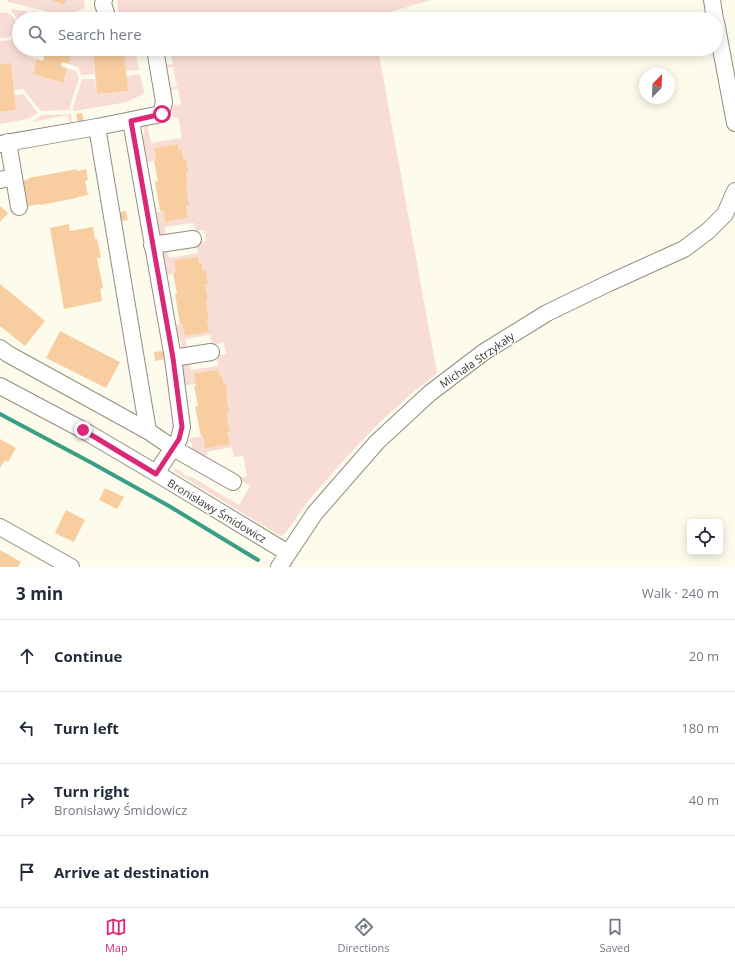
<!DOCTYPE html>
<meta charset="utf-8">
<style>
body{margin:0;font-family:"Open Sans",sans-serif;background:#f2f2f3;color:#1f2937}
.controls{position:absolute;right:12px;bottom:12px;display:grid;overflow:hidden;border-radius:6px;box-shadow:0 2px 10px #0003}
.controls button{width:36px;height:36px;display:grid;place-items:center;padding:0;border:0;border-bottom:1px solid #e0e1e3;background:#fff;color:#1f2937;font:20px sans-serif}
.compass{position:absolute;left:639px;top:68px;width:36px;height:36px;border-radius:50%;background:#fff;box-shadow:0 2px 10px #0003;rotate:23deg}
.stop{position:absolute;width:12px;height:12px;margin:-9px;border:3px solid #db2777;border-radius:50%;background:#fff}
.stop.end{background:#db2777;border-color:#fff;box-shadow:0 1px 4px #0008}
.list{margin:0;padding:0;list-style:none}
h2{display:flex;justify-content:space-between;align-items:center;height:52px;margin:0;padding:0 16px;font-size:17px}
h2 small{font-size:13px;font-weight:400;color:#747a83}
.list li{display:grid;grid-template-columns:26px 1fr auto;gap:12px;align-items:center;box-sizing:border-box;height:72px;padding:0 16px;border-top:1px solid #e0e1e3}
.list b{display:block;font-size:15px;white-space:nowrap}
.list p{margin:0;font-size:13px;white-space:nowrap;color:#747a83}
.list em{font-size:13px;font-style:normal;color:#747a83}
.icon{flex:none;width:22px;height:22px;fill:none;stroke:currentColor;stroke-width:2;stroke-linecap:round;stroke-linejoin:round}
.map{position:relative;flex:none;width:735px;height:567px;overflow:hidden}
.search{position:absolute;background:#fff;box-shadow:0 2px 10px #0003;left:12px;right:12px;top:12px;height:44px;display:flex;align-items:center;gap:10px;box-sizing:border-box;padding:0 14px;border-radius:22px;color:#747a83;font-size:15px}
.sheet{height:340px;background:#fff}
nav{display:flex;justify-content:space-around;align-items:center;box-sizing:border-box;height:56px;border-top:1px solid #e0e1e3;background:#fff;font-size:11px;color:#747a83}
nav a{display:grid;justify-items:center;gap:2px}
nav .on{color:#db2777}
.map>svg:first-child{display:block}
.green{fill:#f8ddd6}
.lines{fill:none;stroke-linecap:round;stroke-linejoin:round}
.stream{stroke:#389e85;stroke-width:4}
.building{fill:#f8cd9f}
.minor-casing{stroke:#8f8f81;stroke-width:18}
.minor{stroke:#fff;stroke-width:16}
.route{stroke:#db2777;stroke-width:5}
.labels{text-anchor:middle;stroke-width:3;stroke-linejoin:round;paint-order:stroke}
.street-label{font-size:11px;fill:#3e3d37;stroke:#fff}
</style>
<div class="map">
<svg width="735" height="567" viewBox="0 0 735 567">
<rect width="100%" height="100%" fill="#fdfcec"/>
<path class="green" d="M 8,0 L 51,0 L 64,5 L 66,0 L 84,0 L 85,8 L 66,16 L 8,2 Z
M 117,0 L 431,0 L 372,17 L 372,19 L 119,19 Z
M 12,9 L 27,11 L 25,19 L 19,19 L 19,23 C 17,18 15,14 11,12 Z
M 32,11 L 62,19 L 29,19 Z
M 2,12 C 23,13 20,41 0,38 L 0,13 Z
M 86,12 L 86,19 L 68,19 Z
M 19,27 L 19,37 L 17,43 L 19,45 L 19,49 L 23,49 L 28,56 L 37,59 L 33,74 L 62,83 L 67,68 L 76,71 L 79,78 L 69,110 L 41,111 L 23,89 L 14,90 L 11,63 L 0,64 L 0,41 L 10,40 L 17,33 Z
M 73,49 L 93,49 L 95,74 L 84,75 L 81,75 L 78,67 L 69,64 Z
M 124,49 L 135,49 L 139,70 L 126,71 Z
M 170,49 L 378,49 L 437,373 L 411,394 L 376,426 L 346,458 L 308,501 L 285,534 L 282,536 L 277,534 L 175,472 L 174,468 C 176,469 180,470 182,472 C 185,475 186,478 192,477 L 239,505 L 250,486 L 237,478 L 247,477 L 243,456 L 234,457 L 232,447 L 207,452 L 208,462 L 189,451 L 193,444 L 189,441 L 191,438 L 203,436 L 205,449 L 229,444 L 227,432 L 230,431 L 226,413 L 228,412 L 226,397 L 228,396 L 226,384 L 224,384 L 222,376 L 220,376 L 218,370 L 194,373 L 196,384 L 184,386 L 180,362 L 189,360 L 191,370 L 218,366 L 216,355 L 226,354 L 224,343 L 212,345 L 210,335 L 185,339 L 187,349 L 178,351 L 177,348 L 182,346 L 180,339 L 176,339 L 173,325 L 182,323 L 185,336 L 209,332 L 207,319 L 209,318 L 206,300 L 208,299 L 202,263 L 199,263 L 198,258 L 174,260 L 176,273 L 165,275 L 160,249 L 167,248 L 169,258 L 198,253 L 196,243 L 206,241 L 204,230 L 195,231 L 194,223 L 165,227 L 166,237 L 158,238 L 153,213 L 163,211 L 165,222 L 188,218 L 186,206 L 189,205 L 186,187 L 188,186 L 186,172 L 186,159 L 183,159 L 182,150 L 179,151 L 178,144 L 154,148 L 156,160 L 144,163 L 139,136 L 144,135 L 143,124 L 147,123 L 151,143 L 182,138 L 178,117 L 173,118 L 171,106 L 181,104 L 178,89 L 168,90 L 168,88 L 177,86 L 173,67 L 164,68 L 163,65 L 173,64 Z
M 140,74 L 144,91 L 143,94 L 127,102 L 75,111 L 72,110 L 82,79 L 95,79 L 97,94 L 128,91 L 126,76 Z
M 23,94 L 38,113 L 28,119 L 0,124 L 0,112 L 16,110 L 14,95 Z
M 72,114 L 71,115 L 72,124 L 70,125 L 68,115 L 31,122 L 42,115 Z"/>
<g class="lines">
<path class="stream" d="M 0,414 L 90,462 L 169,506 L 258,560"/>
</g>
<path class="building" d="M 51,0 L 66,0 L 64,5 Z
M 40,49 L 73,49 L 69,64 L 62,62 L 61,66 L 67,68 L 63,83 L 33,74 L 37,59 L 43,61 L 44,56 L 38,54 Z
M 93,49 L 124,49 L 128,91 L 97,94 Z
M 11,63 L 16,110 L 0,112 L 0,64 Z
M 82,113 L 84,123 L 78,124 L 76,114 Z
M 178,144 L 179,151 L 182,150 L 183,159 L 186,159 L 188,171 L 186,172 L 188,186 L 186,187 L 189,205 L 186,206 L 188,218 L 165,222 L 163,211 L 160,211 L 155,182 L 158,181 L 154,161 L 156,160 L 154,148 Z
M 77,169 L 77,171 L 86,169 L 88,180 L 85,181 L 88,195 L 77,197 L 77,198 L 40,205 L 40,204 L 28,206 L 25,192 L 23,192 L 21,181 L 29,179 L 29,178 Z
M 0,206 L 8,213 L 0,222 Z
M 126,211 L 128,220 L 118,222 L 116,213 Z
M 69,224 L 70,231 L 93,227 L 95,239 L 97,239 L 101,258 L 97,258 L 103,288 L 100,289 L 102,301 L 64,309 L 50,228 Z
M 198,257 L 199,263 L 202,263 L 203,271 L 206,271 L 208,284 L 205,284 L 208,299 L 206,300 L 209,319 L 207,319 L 209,332 L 185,336 L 182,323 L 180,324 L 175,294 L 177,293 L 173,273 L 176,273 L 174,260 Z
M 0,284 L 45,321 L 25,346 L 0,326 Z
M 60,331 L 120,362 L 106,388 L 46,358 Z
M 164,351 L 165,359 L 155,361 L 154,352 Z
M 218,370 L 220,376 L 222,376 L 224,384 L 226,384 L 228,396 L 226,397 L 229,412 L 226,413 L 230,432 L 227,432 L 230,444 L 205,449 L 203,436 L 201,436 L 195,407 L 198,406 L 194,386 L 196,386 L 194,373 Z
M 0,439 L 16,448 L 8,462 L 5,460 L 0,468 Z
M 105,488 L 124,497 L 117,509 L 99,500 Z
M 66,510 L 85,520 L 74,542 L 55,533 Z
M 0,550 L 21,562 L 18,567 L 0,567 Z"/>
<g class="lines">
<g class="minor-casing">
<path id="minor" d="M 104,0 L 103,4 L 108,19
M 712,0 L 715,19
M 716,22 L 735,123
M 131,121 L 173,358 L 182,427 L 179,439 L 156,473
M 97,127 L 148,431 L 173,448 L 233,482
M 8,142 L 19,207
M 0,144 L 97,127 L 161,114 L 164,102 L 155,49
M 0,180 L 14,177
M 152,245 L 193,239
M 0,348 L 8,354 L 148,431
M 173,358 L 211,352
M 0,386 L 83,430 L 156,473 L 288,553
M 0,527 L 71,567
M 279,567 L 315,513 L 377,442 L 430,393 L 484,352 L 547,313 L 609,283 L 684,249 L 708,231 L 725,214 L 735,191"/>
</g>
<use href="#minor" class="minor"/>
</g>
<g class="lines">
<path class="route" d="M 83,430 L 156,474 L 179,439 L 182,427 L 173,358 L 131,121 L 162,114"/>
</g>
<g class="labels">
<g class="street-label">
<text transform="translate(477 360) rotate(-35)" y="4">Michała Strzykały</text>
<text transform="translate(217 511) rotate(31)" y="4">Bronisławy Śmidowicz</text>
</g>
</g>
</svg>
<div class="controls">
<button><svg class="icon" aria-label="locate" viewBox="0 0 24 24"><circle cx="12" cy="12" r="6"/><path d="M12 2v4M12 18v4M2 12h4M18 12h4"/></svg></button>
</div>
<svg class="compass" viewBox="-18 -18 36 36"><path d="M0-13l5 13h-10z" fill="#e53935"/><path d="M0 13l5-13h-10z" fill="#747a83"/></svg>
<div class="stop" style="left:162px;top:114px"></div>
<div class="stop end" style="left:83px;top:430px"></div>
<div class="search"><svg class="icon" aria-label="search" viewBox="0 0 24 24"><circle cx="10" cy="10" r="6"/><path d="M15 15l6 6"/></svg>Search here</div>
</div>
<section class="sheet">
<h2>3 min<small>Walk · 240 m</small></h2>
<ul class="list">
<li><svg class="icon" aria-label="ahead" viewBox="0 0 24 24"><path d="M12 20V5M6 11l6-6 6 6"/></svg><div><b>Continue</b></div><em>20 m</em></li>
<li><svg class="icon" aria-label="left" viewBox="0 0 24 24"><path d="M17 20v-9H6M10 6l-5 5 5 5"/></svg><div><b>Turn left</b></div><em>180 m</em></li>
<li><svg class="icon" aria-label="right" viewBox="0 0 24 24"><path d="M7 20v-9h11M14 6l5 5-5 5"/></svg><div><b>Turn right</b><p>Bronisławy Śmidowicz</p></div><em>40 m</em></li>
<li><svg class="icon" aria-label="arrive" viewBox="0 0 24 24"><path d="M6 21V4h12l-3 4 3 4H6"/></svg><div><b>Arrive at destination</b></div></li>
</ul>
</section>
<nav>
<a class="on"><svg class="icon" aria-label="map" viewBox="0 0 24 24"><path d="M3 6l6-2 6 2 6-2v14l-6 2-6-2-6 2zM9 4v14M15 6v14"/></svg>Map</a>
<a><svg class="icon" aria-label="directions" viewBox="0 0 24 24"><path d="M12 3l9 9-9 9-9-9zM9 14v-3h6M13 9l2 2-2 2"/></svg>Directions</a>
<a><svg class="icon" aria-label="saved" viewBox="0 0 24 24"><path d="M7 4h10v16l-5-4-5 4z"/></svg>Saved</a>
</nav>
